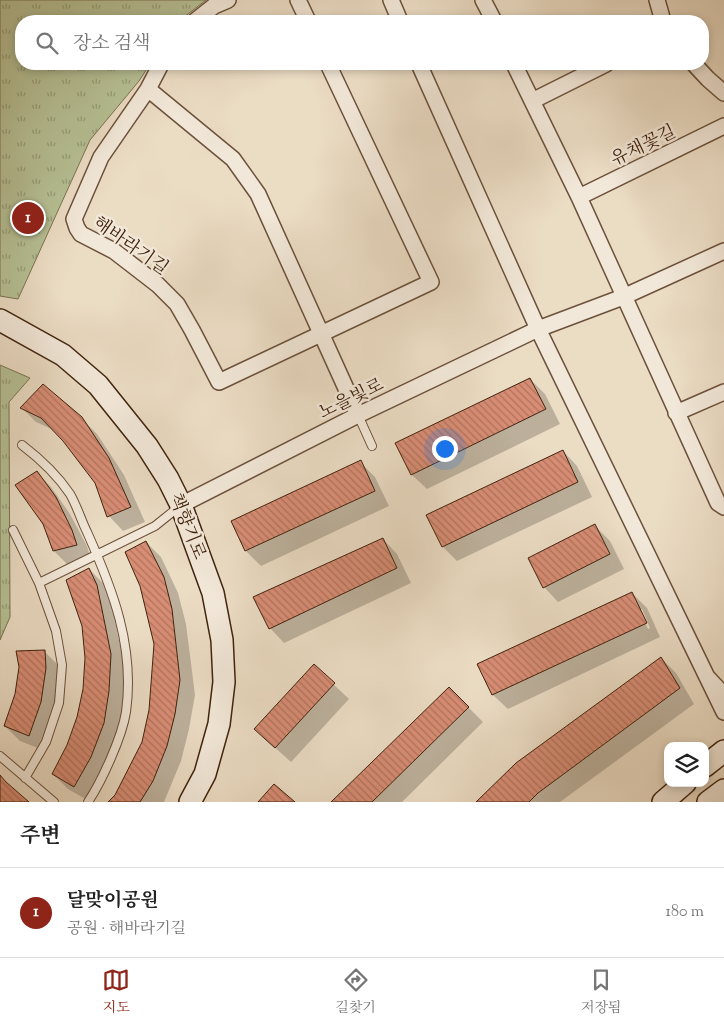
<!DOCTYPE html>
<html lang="ko">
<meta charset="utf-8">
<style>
body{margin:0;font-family:"Sorts Mill Goudy","Noto Serif KR",serif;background:#f2f2f2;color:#222}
.controls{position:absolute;right:15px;bottom:15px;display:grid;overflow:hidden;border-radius:10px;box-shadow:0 2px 8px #0003}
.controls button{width:45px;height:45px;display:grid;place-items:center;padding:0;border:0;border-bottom:1px solid #e0e0e0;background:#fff;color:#222;font:25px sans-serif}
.you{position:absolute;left:444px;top:448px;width:18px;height:18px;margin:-12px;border:4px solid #fff;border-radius:50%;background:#1a73e8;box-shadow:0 0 0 8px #1a73e833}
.badge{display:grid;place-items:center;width:32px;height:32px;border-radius:50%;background:#8f2418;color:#fff;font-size:16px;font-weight:700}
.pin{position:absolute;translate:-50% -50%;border:2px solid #fff;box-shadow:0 1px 5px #0006}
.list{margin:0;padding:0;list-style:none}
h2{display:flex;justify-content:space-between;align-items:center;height:65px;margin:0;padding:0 20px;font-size:21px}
h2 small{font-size:16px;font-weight:400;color:#767676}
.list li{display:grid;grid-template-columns:32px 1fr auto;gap:15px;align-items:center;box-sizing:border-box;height:90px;padding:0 20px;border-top:1px solid #e0e0e0}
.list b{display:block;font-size:19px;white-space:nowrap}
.list p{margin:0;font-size:16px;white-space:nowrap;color:#767676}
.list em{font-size:16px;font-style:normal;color:#767676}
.icon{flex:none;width:28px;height:28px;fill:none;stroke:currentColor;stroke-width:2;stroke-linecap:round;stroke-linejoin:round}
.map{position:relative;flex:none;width:724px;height:802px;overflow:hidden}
.search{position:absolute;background:#fff;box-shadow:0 2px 8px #0003;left:15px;right:15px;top:15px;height:55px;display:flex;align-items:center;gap:12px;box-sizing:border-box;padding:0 18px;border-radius:20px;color:#767676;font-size:19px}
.sheet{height:155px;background:#fff}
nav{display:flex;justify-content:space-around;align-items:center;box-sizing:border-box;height:70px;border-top:1px solid #e0e0e0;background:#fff;font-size:14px;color:#767676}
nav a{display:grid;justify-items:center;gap:2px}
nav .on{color:#8f2418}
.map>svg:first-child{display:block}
.park{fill:url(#park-tufts);stroke:#7c7251}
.shadow{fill:#0003;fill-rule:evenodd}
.building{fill:url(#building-back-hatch);stroke:#41230d}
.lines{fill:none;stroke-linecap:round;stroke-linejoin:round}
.lane-casing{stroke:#6c513b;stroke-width:10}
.street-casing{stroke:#6c513b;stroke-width:18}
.secondary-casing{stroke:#41230d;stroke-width:24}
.lane{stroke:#f2e8d9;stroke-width:8}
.street{stroke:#f2e8d9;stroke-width:15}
.secondary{stroke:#f2e8d9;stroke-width:21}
.labels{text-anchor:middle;stroke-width:5;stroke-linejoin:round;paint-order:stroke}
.street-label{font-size:18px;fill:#41230d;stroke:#f2e8d9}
</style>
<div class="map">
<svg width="724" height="802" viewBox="0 0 724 802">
<defs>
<pattern id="park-tufts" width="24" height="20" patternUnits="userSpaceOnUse" patternTransform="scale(1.25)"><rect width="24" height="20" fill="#b6c095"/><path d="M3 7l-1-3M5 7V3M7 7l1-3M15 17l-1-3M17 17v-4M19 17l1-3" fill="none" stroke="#969c78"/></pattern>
<pattern id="building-back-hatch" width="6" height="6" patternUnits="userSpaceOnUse" patternTransform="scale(1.25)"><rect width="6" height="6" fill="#d88d75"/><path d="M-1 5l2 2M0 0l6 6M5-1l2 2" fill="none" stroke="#b1735e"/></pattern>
</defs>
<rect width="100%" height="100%" fill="#ebdcc4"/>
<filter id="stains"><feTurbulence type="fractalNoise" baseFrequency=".004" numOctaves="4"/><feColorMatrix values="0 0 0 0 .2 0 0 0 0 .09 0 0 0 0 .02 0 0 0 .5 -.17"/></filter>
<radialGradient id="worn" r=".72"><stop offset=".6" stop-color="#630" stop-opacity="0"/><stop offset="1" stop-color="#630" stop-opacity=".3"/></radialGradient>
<path class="park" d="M 0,0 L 206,0 L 179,21 L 21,21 L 21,64 L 150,64 L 139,81 L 90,140 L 18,299 L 0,296 Z
M 0,365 L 30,378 L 9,402 L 10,617 L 0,640 Z"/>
<path class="shadow" d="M 530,379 L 545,394 L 560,424 L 427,489 L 412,475 Z
M 22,408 L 81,418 L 97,434 L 124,475 L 145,522 L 123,531 L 109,516 L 96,482 L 56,431 L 36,422 Z
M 563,451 L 577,466 L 592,497 L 457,561 L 443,547 Z
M 360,462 L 375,477 L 389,506 L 261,566 L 246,551 L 233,522 Z
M 37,472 L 51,487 L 70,514 L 87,546 L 91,559 L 69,566 L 54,551 L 44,524 Z
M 595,526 L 610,541 L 624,569 L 558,602 L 544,587 Z
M 383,539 L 397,554 L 411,583 L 284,643 L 270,628 Z
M 146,542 L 161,557 L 178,593 L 186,624 L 195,695 L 189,729 L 181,761 L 164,802 L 110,802 L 116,795 L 143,743 L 150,710 L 155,644 Z
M 89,569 L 104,584 L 111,601 L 125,670 L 123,707 L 118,738 L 89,801 L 68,789 L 53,774 L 68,746 L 78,718 L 84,689 Z
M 632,593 L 647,608 L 660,637 L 508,709 L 493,695 L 479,665 ZM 639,609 L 642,609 L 650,628 L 648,629 Z
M 44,651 L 59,666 L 60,683 L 43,750 L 20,741 L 5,726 L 16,694 Z
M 661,658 L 676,673 L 694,704 L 560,802 L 478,802 Z
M 314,666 L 349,699 L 291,762 L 271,744 Z
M 449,688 L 483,722 L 402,802 L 333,802 Z"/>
<path class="building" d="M 530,378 L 546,409 L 411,475 L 395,443 Z
M 43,384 L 82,417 L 109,458 L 131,507 L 107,517 L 95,483 L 63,441 L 41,418 L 20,408 Z
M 563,450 L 578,482 L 442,547 L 426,515 Z
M 361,460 L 375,491 L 245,551 L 231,521 Z
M 37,471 L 56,497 L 72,530 L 77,545 L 53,551 L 43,524 L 15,485 Z
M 595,524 L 610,554 L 543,588 L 528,558 Z
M 383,538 L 397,568 L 269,629 L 253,597 Z
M 146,541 L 164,577 L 172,609 L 180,680 L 175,714 L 167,746 L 153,781 L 140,802 L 108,802 L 115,795 L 142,742 L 149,710 L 154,644 L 140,586 L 125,552 Z
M 89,568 L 97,585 L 111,654 L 109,691 L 104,723 L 91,757 L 74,787 L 52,774 L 67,745 L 77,717 L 83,689 L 85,658 L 82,626 L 66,580 Z
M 632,592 L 647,623 L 492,695 L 477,664 Z
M 45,650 L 46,668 L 41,702 L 29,736 L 4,726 L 15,694 L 19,667 L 16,651 Z
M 661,657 L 680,688 L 538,793 L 529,802 L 476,802 L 516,763 Z
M 314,664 L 335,683 L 275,748 L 254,729 Z
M 449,687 L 469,707 L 372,802 L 331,802 Z
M 0,775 L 6,782 L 29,802 L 0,802 Z
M 274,784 L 295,802 L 258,802 Z"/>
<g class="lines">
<g class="lane-casing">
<path id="lane" d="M 358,415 L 372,446
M 22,445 C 39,458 58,476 70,494 C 77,506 81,520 87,532 C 113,590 135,647 126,712 C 122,737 102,781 88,802
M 13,530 L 39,583 L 56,631 L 62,665 L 59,703 L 46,742 L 25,778
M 39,583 L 155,526 L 180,506
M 0,756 L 54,802"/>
</g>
<g class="street-casing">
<path id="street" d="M 298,0 L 308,21
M 391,0 L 400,21
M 483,0 L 494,21
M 657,0 L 663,21
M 195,21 L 214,6 L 228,0
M 161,64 L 148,89 L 101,157 L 74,219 L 77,228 L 81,234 L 114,251 L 158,285 L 177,304 L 192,330 L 219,382 L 431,282 L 328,64
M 419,64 L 538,329 L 707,677
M 514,64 L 579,197 L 718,503 L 724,507
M 694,64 L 708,79 L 724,93
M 148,89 L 233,159 L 258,194 L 358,415
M 532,101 L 606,64
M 579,197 L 724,126
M 676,413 L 724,392
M 181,505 L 358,415 L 538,329 L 623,297 L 724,251
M 724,695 L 707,677 L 724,712"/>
</g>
<g class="secondary-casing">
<path id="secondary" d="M 0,320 L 63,355 L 98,385 L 147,446 L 168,479 L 181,505 L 213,593 L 222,640 L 224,682 L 219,724 L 205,774 L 190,802
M 705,766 L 724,751
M 663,802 L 685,783
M 708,802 L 724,790"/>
</g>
<use href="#lane" class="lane"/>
<use href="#street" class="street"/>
<use href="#secondary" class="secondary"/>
</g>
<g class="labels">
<g class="street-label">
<text transform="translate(643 145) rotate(-26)" y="6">유채꽃길</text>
<text transform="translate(131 245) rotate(35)" y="6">해바라기길</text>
<text transform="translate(351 398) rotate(-26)" y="6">노을빛로</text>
<text transform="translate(188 526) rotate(68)" y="6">책향기로</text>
</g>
</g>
<rect width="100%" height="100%" filter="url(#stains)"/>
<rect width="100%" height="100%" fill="url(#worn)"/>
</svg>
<div class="controls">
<button><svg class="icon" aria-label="layers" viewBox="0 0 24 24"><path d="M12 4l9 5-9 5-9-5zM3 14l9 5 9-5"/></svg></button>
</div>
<div class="you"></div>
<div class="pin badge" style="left:28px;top:218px">1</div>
<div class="search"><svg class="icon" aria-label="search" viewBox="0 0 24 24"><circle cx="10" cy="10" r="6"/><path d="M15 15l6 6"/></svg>장소 검색</div>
</div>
<section class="sheet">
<h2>주변<small></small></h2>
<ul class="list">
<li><span class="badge">1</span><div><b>달맞이공원</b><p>공원 · 해바라기길</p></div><em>180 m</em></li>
</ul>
</section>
<nav>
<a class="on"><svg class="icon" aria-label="map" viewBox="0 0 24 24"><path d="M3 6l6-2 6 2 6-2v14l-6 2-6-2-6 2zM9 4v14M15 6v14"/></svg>지도</a>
<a><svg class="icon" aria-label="directions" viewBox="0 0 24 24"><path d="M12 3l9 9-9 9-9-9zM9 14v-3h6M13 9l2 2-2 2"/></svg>길찾기</a>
<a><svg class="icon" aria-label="saved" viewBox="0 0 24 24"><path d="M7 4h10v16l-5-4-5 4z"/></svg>저장됨</a>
</nav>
